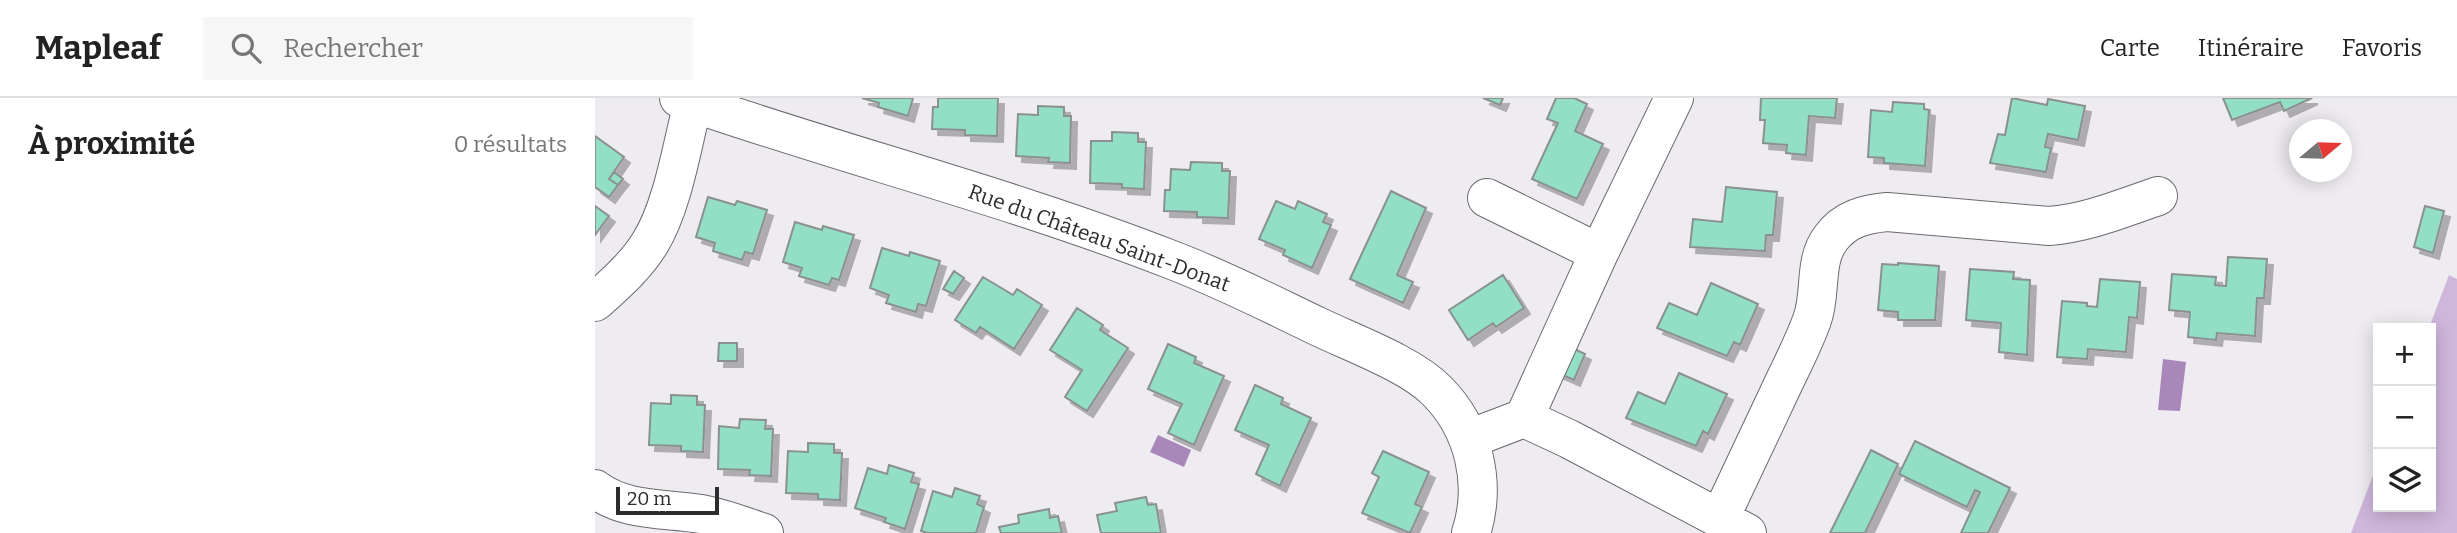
<!DOCTYPE html>
<html lang="fr">
<meta charset="utf-8">
<style>
body{margin:0;font-family:Bitter,serif;background:#f6f6f6;color:#222}
.controls{position:absolute;right:21px;bottom:21px;display:grid;overflow:hidden;border-radius:0px;box-shadow:0 4px 18px #0003}
.controls button{width:63px;height:63px;display:grid;place-items:center;padding:0;border:0;border-bottom:2px solid #e0e0e0;background:#fff;color:#222;font:35px sans-serif}
.compass{position:absolute;left:1694px;top:21px;width:63px;height:63px;border-radius:50%;background:#fff;box-shadow:0 4px 18px #0003;rotate:71deg}
.scale{position:absolute;left:21px;bottom:18px;width:103px;box-sizing:border-box;padding-left:7px;border:4px solid #2c2b2d;border-top:0;font-size:19px;line-height:24px;white-space:nowrap;color:#2c2b2d;-webkit-text-stroke:5px #fff;paint-order:stroke}
.list{margin:0;padding:0;list-style:none}
h2{display:flex;justify-content:space-between;align-items:center;height:91px;margin:0;padding:0 28px;font-size:30px}
h2 small{font-size:23px;font-weight:400;color:#767676}
.icon{flex:none;width:38px;height:38px;fill:none;stroke:currentColor;stroke-width:2;stroke-linecap:round;stroke-linejoin:round}
.map{position:relative;flex:none;width:1862px;height:435px;overflow:hidden}
header{display:flex;align-items:center;gap:42px;box-sizing:border-box;height:98px;padding:0 35px;background:#fff;border-bottom:2px solid #e0e0e0}
header strong{font-size:33px}
nav{display:flex;gap:38px;margin-inline-start:auto;font-size:24px}
.search{width:490px;height:63px;background:#f6f6f6;display:flex;align-items:center;gap:18px;box-sizing:border-box;padding:0 24px;border-radius:0px;color:#767676;font-size:26px}
main{display:flex}
aside{flex:1;background:#fff}
.map>svg:first-child{display:block}
.green{fill:#cfb7dc}
.water{fill:#a987bb}
.building{fill:#92dfc6;stroke:#8a918f;stroke-width:2;filter:url(#shadow)}
.lines{fill:none;stroke-linecap:round;stroke-linejoin:round}
.minor-casing{stroke:#6d6a6f;stroke-width:40}
.minor{stroke:#fff;stroke-width:38}
.labels{text-anchor:middle;stroke-width:5;stroke-linejoin:round;paint-order:stroke}
.street-label{font-size:21px;fill:#2c2b2d;stroke:#fff}
</style>
<header>
<strong>Mapleaf</strong>
<div class="search"><svg class="icon" aria-label="search" viewBox="0 0 24 24"><circle cx="10" cy="10" r="6"/><path d="M15 15l6 6"/></svg>Rechercher</div>
<nav><a>Carte</a><a>Itinéraire</a><a>Favoris</a></nav>
</header>
<main>
<aside>
<h2>À proximité<small>0 résultats</small></h2>
<ul class="list">
</ul>
</aside>
<div class="map">
<svg width="1862" height="435" viewBox="0 0 1862 435">
<defs>
<filter id="shadow"><feDropShadow dx="6" dy="6" stdDeviation="0" flood-color="#0004"/></filter>
</defs>
<rect width="100%" height="100%" fill="#eeebf1"/>
<path class="green" d="M 1854,177 L 1862,181 L 1862,435 L 1756,435 L 1783,364 L 1783,409 L 1836,409 L 1836,230 L 1834,230 Z"/>
<path class="water" d="M 1568,261 L 1591,264 L 1585,313 L 1563,312 Z
M 563,337 L 596,352 L 589,369 L 555,354 Z"/>
<path class="building" d="M 267,0 L 318,0 L 313,18 L 283,9 L 284,5 Z
M 343,0 L 403,0 L 402,38 L 370,37 L 370,32 L 337,31 L 338,9 L 343,9 Z
M 888,0 L 908,0 L 905,7 Z
M 961,0 L 979,0 L 992,6 L 980,33 L 1008,46 L 982,101 L 937,81 L 963,25 L 952,21 Z
M 1166,0 L 1242,0 L 1240,20 L 1214,18 L 1211,57 L 1191,55 L 1192,47 L 1168,45 L 1170,22 L 1165,22 Z
M 1417,0 L 1452,7 L 1453,1 L 1490,8 L 1483,42 L 1453,36 L 1450,49 L 1456,50 L 1451,74 L 1395,65 L 1403,36 L 1410,37 Z
M 1628,0 L 1717,0 L 1689,13 L 1685,4 L 1637,22 Z
M 1298,4 L 1329,6 L 1329,11 L 1334,12 L 1330,68 L 1289,65 L 1289,60 L 1273,59 L 1276,12 L 1297,14 Z
M 443,8 L 469,9 L 469,18 L 476,18 L 475,65 L 453,64 L 454,60 L 421,58 L 423,16 L 443,17 Z
M 517,34 L 543,35 L 543,44 L 551,44 L 549,91 L 527,90 L 527,86 L 495,85 L 496,43 L 517,43 Z
M 0,38 L 29,59 L 14,81 L 23,87 L 14,99 L 0,89 Z
M 596,64 L 627,65 L 627,73 L 635,73 L 633,120 L 602,119 L 602,114 L 569,113 L 570,92 L 575,92 L 576,71 L 595,72 Z
M 19,74 L 28,81 L 23,87 L 14,81 Z
M 1131,89 L 1182,94 L 1178,137 L 1171,137 L 1170,153 L 1095,149 L 1098,121 L 1127,124 Z
M 796,93 L 831,110 L 802,177 L 818,184 L 808,205 L 755,181 Z
M 113,99 L 140,107 L 142,103 L 172,112 L 158,156 L 150,154 L 147,162 L 118,153 L 120,145 L 101,139 Z
M 681,103 L 700,111 L 703,103 L 732,116 L 728,124 L 736,127 L 717,170 L 688,157 L 690,152 L 664,141 Z
M 0,108 L 14,118 L 0,137 Z
M 1830,108 L 1849,113 L 1838,155 L 1819,149 Z
M 200,124 L 227,132 L 228,128 L 259,137 L 244,182 L 237,180 L 234,187 L 204,178 L 207,170 L 188,164 Z
M 287,150 L 314,158 L 315,154 L 345,163 L 331,208 L 323,206 L 321,214 L 291,205 L 294,197 L 275,190 Z
M 1633,159 L 1672,161 L 1669,200 L 1662,200 L 1660,238 L 1622,235 L 1621,242 L 1593,239 L 1595,214 L 1574,212 L 1577,176 L 1621,179 L 1620,187 L 1631,188 Z
M 1303,165 L 1344,168 L 1340,222 L 1303,222 L 1303,214 L 1283,212 L 1287,166 L 1303,167 Z
M 1375,171 L 1419,174 L 1418,181 L 1435,182 L 1432,257 L 1404,254 L 1406,225 L 1371,222 Z
M 359,173 L 369,180 L 358,196 L 348,191 Z
M 908,177 L 929,210 L 901,229 L 898,225 L 873,242 L 854,212 Z
M 388,179 L 418,197 L 422,191 L 447,207 L 419,251 L 385,229 L 381,235 L 360,222 Z
M 1505,181 L 1545,184 L 1542,220 L 1534,219 L 1531,254 L 1493,251 L 1492,261 L 1462,259 L 1467,203 L 1492,205 L 1492,208 L 1502,209 Z
M 1116,185 L 1163,206 L 1145,247 L 1139,244 L 1132,258 L 1062,230 L 1074,205 L 1102,217 Z
M 482,210 L 508,227 L 505,232 L 533,250 L 492,313 L 470,299 L 487,272 L 455,252 Z
M 124,245 L 142,245 L 142,263 L 123,263 Z
M 573,246 L 601,259 L 599,265 L 629,278 L 599,347 L 573,335 L 587,306 L 553,291 Z
M 973,248 L 990,256 L 979,282 L 961,274 Z
M 1084,275 L 1132,296 L 1113,336 L 1108,333 L 1101,348 L 1031,320 L 1043,294 L 1070,306 Z
M 660,287 L 688,300 L 686,306 L 716,320 L 685,388 L 661,376 L 674,347 L 640,332 Z
M 76,297 L 102,298 L 102,307 L 110,307 L 108,354 L 86,353 L 86,348 L 54,347 L 56,305 L 76,306 Z
M 145,321 L 171,322 L 170,331 L 178,331 L 176,378 L 154,377 L 155,372 L 123,371 L 124,328 L 144,330 Z
M 1320,343 L 1415,390 L 1393,435 L 1366,435 L 1385,394 L 1380,392 L 1372,409 L 1304,376 Z
M 213,345 L 239,346 L 239,355 L 247,355 L 245,402 L 223,401 L 223,396 L 191,395 L 193,353 L 213,354 Z
M 1276,352 L 1303,366 L 1270,435 L 1235,435 Z
M 788,353 L 834,374 L 820,406 L 827,409 L 815,435 L 767,415 L 784,379 L 777,375 Z
M 294,367 L 319,375 L 316,384 L 324,386 L 310,431 L 289,424 L 291,420 L 260,410 L 273,370 L 292,376 Z
M 360,390 L 385,398 L 382,406 L 389,409 L 381,435 L 333,435 L 326,433 L 338,393 L 357,399 Z
M 551,399 L 553,407 L 561,406 L 566,435 L 506,435 L 502,417 L 522,413 L 520,405 Z
M 454,411 L 455,420 L 463,418 L 467,435 L 406,435 L 404,429 L 424,425 L 423,417 Z"/>
<g class="lines">
<g class="minor-casing">
<path id="minor" d="M 84,0 C 247,57 416,99 577,162 C 627,181 674,205 722,228 C 757,245 816,266 842,293 C 879,330 892,386 876,435
M 892,100 L 1004,155
M 0,204 C 20,186 41,168 55,145 C 78,108 87,47 98,5
M 929,320 L 1004,155 L 1079,0
M 874,341 L 929,320 L 974,341 L 1152,435
M 0,391 C 31,414 69,410 106,416 C 128,420 148,428 169,435
M 1125,420 C 1145,378 1164,337 1184,295 C 1195,271 1208,247 1217,222 C 1227,195 1218,163 1236,140 C 1250,121 1270,116 1292,114 L 1454,128 C 1492,125 1528,110 1563,98"/>
</g>
<use href="#minor" class="minor"/>
</g>
<g class="labels">
<g class="street-label">
<text transform="translate(504 140) rotate(20)" y="7">Rue du Château Saint-Donat</text>
</g>
</g>
</svg>
<div class="controls">
<button>+</button>
<button>−</button>
<button><svg class="icon" aria-label="layers" viewBox="0 0 24 24"><path d="M12 4l9 5-9 5-9-5zM3 14l9 5 9-5"/></svg></button>
</div>
<svg class="compass" viewBox="-18 -18 36 36"><path d="M0-13l5 13h-10z" fill="#e53935"/><path d="M0 13l5-13h-10z" fill="#767676"/></svg>
<div class="scale">20 m</div>
</div>
</main>
